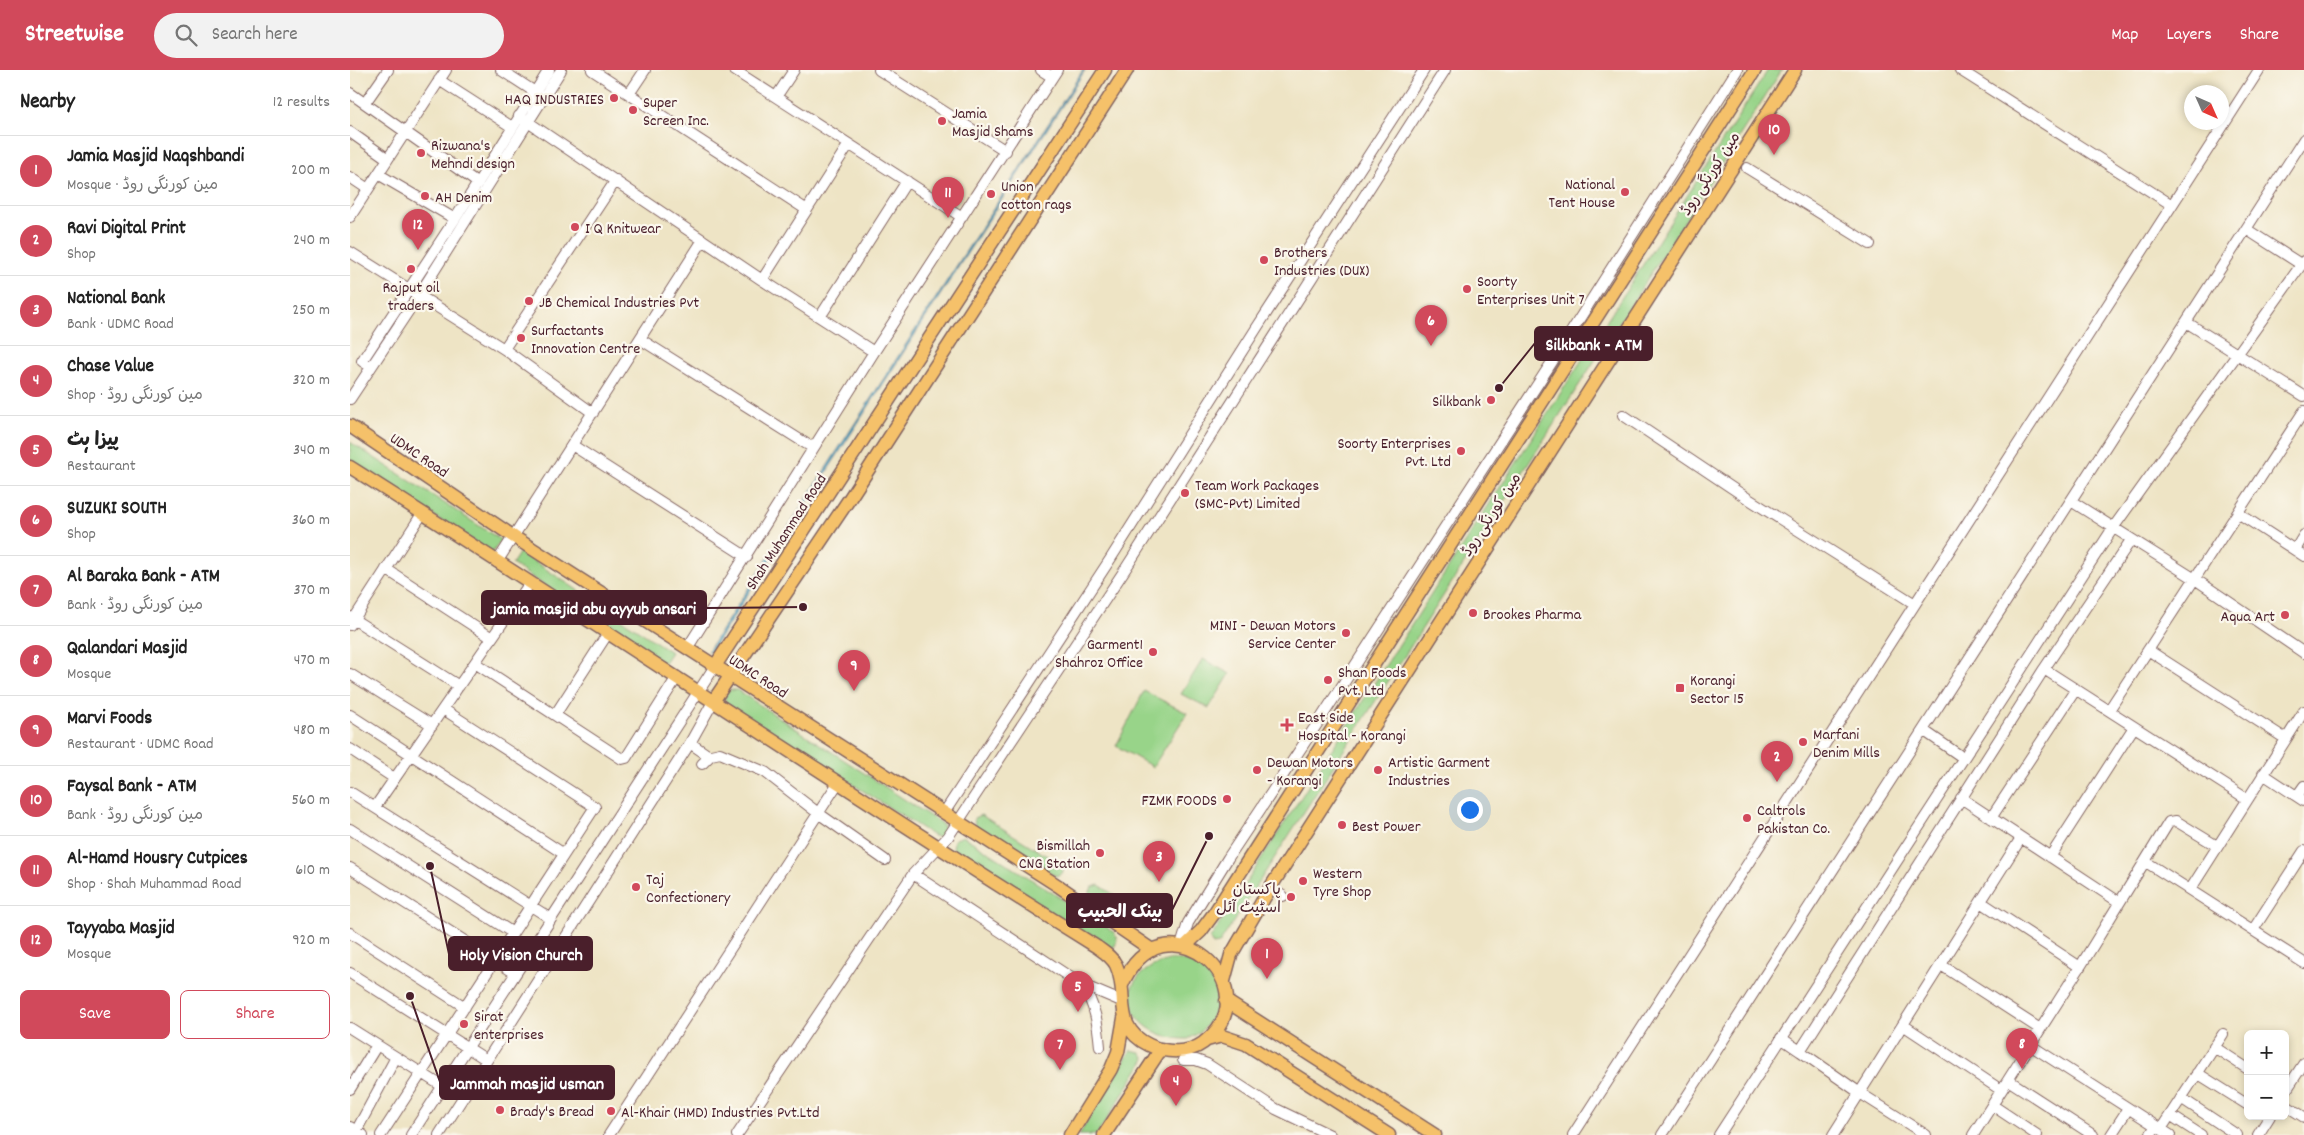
<!DOCTYPE html>
<meta charset="utf-8">
<style>
body{margin:0;font-family:Dekko,"Playpen Sans Arabic",sans-serif;background:#f2f2f2;color:#222}
.controls{position:absolute;right:15px;bottom:15px;display:grid;overflow:hidden;border-radius:8px;box-shadow:0 2px 8px #0003}
.controls button{width:45px;height:45px;display:grid;place-items:center;padding:0;border:0;border-bottom:1px solid #e0e0e0;background:#fff;color:#222;font:25px sans-serif}
.compass{position:absolute;left:1834px;top:15px;width:45px;height:45px;border-radius:50%;background:#fff;box-shadow:0 2px 8px #0003;rotate:135deg}
.you{position:absolute;left:1119px;top:739px;width:18px;height:18px;margin:-12px;border:4px solid #fff;border-radius:50%;background:#1a73e8;box-shadow:0 0 0 8px #1a73e833}
.badge{display:grid;place-items:center;width:32px;height:32px;border-radius:50%;background:#d1495b;color:#fff;font-size:16px;font-weight:700}
.pin{position:absolute;translate:-50% -41px;filter:drop-shadow(0 1px 2px #0008)}
.pin::after{content:'';position:absolute;top:26px;width:18px;height:15px;background:inherit;clip-path:polygon(0 0,100% 0,50% 100%)}
.list{margin:0;padding:0;list-style:none}
h2{display:flex;justify-content:space-between;align-items:center;height:65px;margin:0;padding:0 20px;font-size:21px}
h2 small{font-size:16px;font-weight:400;color:#767676}
.list li{display:grid;grid-template-columns:32px 1fr auto;gap:15px;align-items:center;box-sizing:border-box;height:70px;padding:0 20px;border-top:1px solid #e0e0e0}
.list b{display:block;font-size:19px;white-space:nowrap}
.list p{margin:0;font-size:16px;white-space:nowrap;color:#767676}
.list em{font-size:16px;font-style:normal;color:#767676}
.actions{display:flex;gap:10px;padding:15px 20px}
.actions a{flex:1;padding:11px 0;border:1px solid #d1495b;border-radius:8px;text-align:center;font-size:18px;color:#d1495b}
.actions .main{background:#d1495b;color:#fff}
.icon{flex:none;width:28px;height:28px;fill:none;stroke:currentColor;stroke-width:2;stroke-linecap:round;stroke-linejoin:round}
.map{position:relative;flex:none;width:1954px;height:1065px;overflow:hidden}
header{display:flex;align-items:center;gap:30px;box-sizing:border-box;height:70px;padding:0 25px;background:#d1495b;color:#fff}
header strong{font-size:24px}
nav{display:flex;gap:28px;margin-inline-start:auto;font-size:18px}
.search{width:350px;height:45px;background:#f2f2f2;display:flex;align-items:center;gap:12px;box-sizing:border-box;padding:0 18px;border-radius:28px;color:#767676;font-size:19px}
main{display:flex}
aside{flex:1;background:#fff}
.map>svg:first-child{display:block}
.green{fill:#98d489;stroke:#717a5a}
.water{fill:#46a7c6;stroke:#486378}
.lines{fill:none;stroke-linecap:round;stroke-linejoin:round}
.minor-casing{stroke:#836461;stroke-width:12}
.major-casing{stroke:#836461;stroke-width:15}
.minor{stroke:#fff;stroke-width:10}
.major{stroke:#f5c16b;stroke-width:12}
.poi-dot{fill:#d1495b;stroke:#fbf7ec;stroke-width:2}
.labels{text-anchor:middle;stroke-width:4.5;stroke-linejoin:round;paint-order:stroke}
.poi-label{font-size:16px;fill:#4a1f2b;stroke:#fbf7ec;text-anchor:start}
.street-label{font-size:16px;fill:#4a1f2b;stroke:#fbf7ec}
.leader{fill:none;stroke:#4a1f2b;stroke-width:2}
.callout-dot{fill:#4a1f2b;stroke:#fbf7ec;stroke-width:2}
.callout{fill:#4a1f2b;stroke:#4a1f2b;stroke-width:2}
.callout-label{font-size:18px;text-anchor:middle;font-weight:bold;fill:#fff}
</style>
<header>
<strong>Streetwise</strong>
<div class="search"><svg class="icon" aria-label="search" viewBox="0 0 24 24"><circle cx="10" cy="10" r="6"/><path d="M15 15l6 6"/></svg>Search here</div>
<nav><a>Map</a><a>Layers</a><a>Share</a></nav>
</header>
<main>
<aside>
<h2>Nearby<small>12 results</small></h2>
<ul class="list">
<li><span class="badge">1</span><div><b>Jamia Masjid Naqshbandi</b><p>Mosque · مین کورنگی روڈ</p></div><em>200 m</em></li>
<li><span class="badge">2</span><div><b>Ravi Digital Print</b><p>Shop</p></div><em>240 m</em></li>
<li><span class="badge">3</span><div><b>National Bank</b><p>Bank · UDMC Road</p></div><em>250 m</em></li>
<li><span class="badge">4</span><div><b>Chase Value</b><p>Shop · مین کورنگی روڈ</p></div><em>320 m</em></li>
<li><span class="badge">5</span><div><b>پیزا ہٹ</b><p>Restaurant</p></div><em>340 m</em></li>
<li><span class="badge">6</span><div><b>SUZUKI SOUTH</b><p>Shop</p></div><em>360 m</em></li>
<li><span class="badge">7</span><div><b>Al Baraka Bank - ATM</b><p>Bank · مین کورنگی روڈ</p></div><em>370 m</em></li>
<li><span class="badge">8</span><div><b>Qalandari Masjid</b><p>Mosque</p></div><em>470 m</em></li>
<li><span class="badge">9</span><div><b>Marvi Foods</b><p>Restaurant · UDMC Road</p></div><em>480 m</em></li>
<li><span class="badge">10</span><div><b>Faysal Bank - ATM</b><p>Bank · مین کورنگی روڈ</p></div><em>560 m</em></li>
<li><span class="badge">11</span><div><b>Al-Hamd Housry Cutpices</b><p>Shop · Shah Muhammad Road</p></div><em>610 m</em></li>
<li><span class="badge">12</span><div><b>Tayyaba Masjid</b><p>Mosque</p></div><em>920 m</em></li>
</ul>
<div class="actions"><a class="main">Save</a><a>Share</a></div>
</aside>
<div class="map">
<svg width="1954" height="1065" viewBox="0 0 1954 1065">
<rect width="100%" height="100%" fill="#fbf7ec"/>
<filter id="ink" filterUnits="userSpaceOnUse"><feTurbulence type="fractalNoise" baseFrequency=".02" numOctaves="2"/><feDisplacementMap in="SourceGraphic" scale="10" xChannelSelector="R" yChannelSelector="G"/><feConvolveMatrix kernelMatrix="1 2 1 2 8 2 1 2 1" color-interpolation-filters="sRGB"/></filter>
<filter id="wash" filterUnits="userSpaceOnUse"><feTurbulence type="fractalNoise" baseFrequency=".0096" numOctaves="4" result="noise"/><feDisplacementMap in="SourceGraphic" scale="20" xChannelSelector="R" yChannelSelector="G"/><feGaussianBlur stdDeviation="1.12" result="paint"/><feColorMatrix in="noise" values="0 0 0 0 0 0 0 0 0 0 0 0 0 0 0 0 0 1.4 0 .05"/><feComposite in="paint" operator="in"/></filter>
<g filter="url(#wash)">
<rect width="100%" height="100%" fill="#eee4c5"/>
<path class="green" d="M 1418,0 L 1432,0 L 869,874 L 863,875 L 860,869 Z
M 0,372 L 151,470 L 142,483 L 0,392 Z
M 170,482 L 321,582 L 313,594 L 162,494 Z
M 853,589 L 880,604 L 859,638 L 831,624 Z
M 380,620 L 387,620 L 592,754 L 596,763 L 591,768 L 584,766 L 375,633 L 375,624 Z
M 794,621 L 837,643 L 803,697 L 766,676 Z
M 631,745 L 713,796 L 713,802 L 706,806 L 625,756 L 624,748 Z
M 613,766 L 764,862 L 767,870 L 765,876 L 759,879 L 603,780 L 604,770 Z
M 749,815 L 799,847 L 804,853 C 793,870 752,835 740,827 L 739,824 L 742,817 Z
M 819,890 C 871,887 885,947 838,969 C 781,970 752,909 819,890 Z
M 781,980 L 790,982 L 795,989 L 747,1065 L 729,1065 Z"/>
<path class="water" d="M 733,0 L 735,0 L 360,583 L 358,581 Z"/>
</g>
<g filter="url(#ink)">
<g class="lines">
<g class="minor-casing">
<path id="minor" d="M 151,0 L 185,22
M 242,0 L 457,140
M 384,0 L 612,147
M 529,0 L 656,81
M 691,0 L 702,7
M 1610,0 L 1822,135
M 89,10 L 162,57
M 0,23 L 128,113
M 279,24 L 295,0
M 426,27 L 444,0
M 15,33 L 38,0
M 169,46 L 412,210 L 524,282
M 0,62 L 38,89
M 1397,98 L 1520,174
M 28,104 L 105,149
M 0,107 L 18,119
M 0,147 L 96,0
M 1896,159 L 1952,195
M 0,182 L 154,279 L 243,343
M 412,210 L 499,74
M 470,247 L 557,111
M 1836,252 L 1954,326
M 290,269 L 463,378
M 154,279 L 266,110
M 21,297 L 12,291 L 105,149 L 199,0
M 0,329 L 69,225 L 211,0
M 1273,345 L 1397,428 L 1565,534
M 222,375 L 397,487
M 1721,431 L 1845,509 L 1954,583
M 1888,443 L 1954,486
M 1945,480 L 1954,465
M 147,492 L 353,170
M 36,499 L 142,568
M 0,547 L 109,616
M 0,555 L 72,444
M 338,577 L 524,282 L 707,0
M 1798,580 L 1936,669
M 125,593 L 272,689 L 276,688 L 327,607
M 1694,599 L 1897,729
M 0,604 L 82,655
M 1759,640 L 1954,341
M 0,645 L 214,784
M 205,645 L 258,563
M 1573,660 L 1612,687
M 340,673 L 359,686
M 0,679 L 44,708
M 352,694 L 361,685 L 370,683 L 415,702 L 468,743 L 535,790
M 1913,704 L 1954,731
M 0,722 L 200,848
M 1947,726 L 1954,716
M 1611,728 L 1769,832
M 25,737 L 180,513
M 594,743 L 761,488 L 906,259 L 1074,0
M 1641,748 L 1726,619
M 0,759 L 163,863
M 1700,787 L 1784,657
M 1796,792 L 1954,893
M 0,798 L 165,903
M 563,804 L 732,915 C 745,934 748,954 750,977
M 920,818 L 933,826
M 1840,820 L 1954,641
M 1631,832 L 1730,897
M 1903,860 L 1954,781
M 0,863 L 115,937
M 831,876 L 838,853 L 878,788 L 973,645 L 1202,292 L 1387,0
M 1591,895 L 1690,959
M 0,903 L 137,990
M 733,915 L 771,931
M 1553,955 L 1651,1020
M 0,958 L 92,1016
M 1431,968 L 1450,981 L 1694,599 L 1781,470
M 1680,975 L 1820,1065
M 1864,977 L 1898,999
M 1450,981 L 1510,1023 L 1576,1065
M 833,990 L 846,990 L 857,994 L 926,1039 L 980,1065
M 1847,1003 L 1898,1035
M 1658,1010 L 1743,1065
M 0,1019 L 27,975
M 1935,1022 L 1954,993
M 1831,1028 L 1887,1065
M 1642,1035 L 1687,1065
M 1935,1035 L 1954,1047
M 1820,1045 L 1851,1065
M 0,1057 L 13,1065
M 1811,1059 L 1873,964
M 4,1065 L 46,987
M 31,1065 L 245,737 L 93,639
M 61,1065 L 365,596
M 89,1065 L 340,673 L 364,630
M 259,1065 L 488,713
M 387,1065 L 563,804 L 598,767 L 621,732 L 776,498 L 1095,0
M 1223,1065 L 1909,0
M 1312,1065 L 1954,69
M 1369,1065 L 1763,458 L 1954,191
M 1483,1065 L 1671,768
M 1623,1065 L 1730,897 L 1819,752 L 1826,751 L 1867,776
M 1761,1065 L 1778,1039
M 1800,1065 L 1806,1056
M 1908,1065 L 1920,1046"/>
</g>
<g class="major-casing">
<path id="major" d="M 0,356 L 164,467 L 710,817 L 802,880
M 0,397 C 250,555 495,721 747,877 C 754,882 762,887 766,895 C 780,924 761,957 799,975 C 815,983 838,984 853,973 C 926,918 813,820 772,915
M 365,596 L 755,0
M 364,630 L 500,428 L 777,0
M 835,876 L 851,861 L 865,842 L 1405,0
M 874,911 L 881,885 L 920,818 L 1445,0
M 876,931 L 1085,1065
M 857,970 L 872,966 L 896,974 L 1039,1065
M 720,1065 L 761,999 L 768,982 L 774,948
M 754,1065 L 811,979"/>
</g>
<use href="#minor" class="minor"/>
<use href="#major" class="major"/>
</g>
</g>
<g class="poi-dot">
<circle cx="264" cy="28" r="5"/>
<circle cx="283" cy="40" r="5"/>
<circle cx="592" cy="51" r="5"/>
<circle cx="71" cy="83" r="5"/>
<circle cx="1275" cy="122" r="5"/>
<circle cx="641" cy="124" r="5"/>
<circle cx="75" cy="126" r="5"/>
<circle cx="225" cy="157" r="5"/>
<circle cx="914" cy="190" r="5"/>
<circle cx="61" cy="199" r="5"/>
<circle cx="1117" cy="219" r="5"/>
<circle cx="179" cy="231" r="5"/>
<circle cx="171" cy="268" r="5"/>
<circle cx="1141" cy="330" r="5"/>
<circle cx="1111" cy="381" r="5"/>
<circle cx="835" cy="423" r="5"/>
<circle cx="1123" cy="543" r="5"/>
<circle cx="1935" cy="545" r="5"/>
<circle cx="996" cy="563" r="5"/>
<circle cx="803" cy="582" r="5"/>
<circle cx="978" cy="610" r="5"/>
<rect x="1325" y="613" width="10" height="10" rx="2.5"/>
<path d="M934.5 647.5h5v5h5v5h-5v5h-5v-5h-5v-5h5z"/>
<circle cx="1453" cy="672" r="5"/>
<circle cx="907" cy="700" r="5"/>
<circle cx="1028" cy="700" r="5"/>
<circle cx="877" cy="729" r="5"/>
<circle cx="1397" cy="748" r="5"/>
<circle cx="992" cy="755" r="5"/>
<circle cx="750" cy="783" r="5"/>
<circle cx="953" cy="811" r="5"/>
<circle cx="286" cy="817" r="5"/>
<circle cx="941" cy="827" r="5"/>
<circle cx="114" cy="954" r="5"/>
<circle cx="150" cy="1040" r="5"/>
<circle cx="261" cy="1041" r="5"/>
</g>
<g class="labels">
<g class="poi-label">
<text x="254" y="34" text-anchor="end">HAQ INDUSTRIES</text>
<text x="293" y="37">Super<tspan x="293" dy="18">Screen Inc.</tspan></text>
<text x="602" y="48">Jamia<tspan x="602" dy="18">Masjid Shams</tspan></text>
<text x="81" y="80">Rizwana's<tspan x="81" dy="18">Mehndi design</tspan></text>
<text x="1265" y="119" text-anchor="end">National<tspan x="1265" dy="18">Tent House</tspan></text>
<text x="651" y="121">Union<tspan x="651" dy="18">cotton rags</tspan></text>
<text x="85" y="132">AH Denim</text>
<text x="235" y="163">I Q Knitwear</text>
<text x="924" y="187">Brothers<tspan x="924" dy="18">Industries (DUX)</tspan></text>
<text x="1127" y="216">Soorty<tspan x="1127" dy="18">Enterprises Unit 7</tspan></text>
<text x="61" y="222" text-anchor="middle">Rajput oil<tspan x="61" dy="18">traders</tspan></text>
<text x="189" y="237">JB Chemical Industries Pvt</text>
<text x="181" y="265">Surfactants<tspan x="181" dy="18">Innovation Centre</tspan></text>
<text x="1131" y="336" text-anchor="end">Silkbank</text>
<text x="1101" y="378" text-anchor="end">Soorty Enterprises<tspan x="1101" dy="18">Pvt. Ltd</tspan></text>
<text x="845" y="420">Team Work Packages<tspan x="845" dy="18">(SMC-Pvt) Limited</tspan></text>
<text x="1133" y="549">Brookes Pharma</text>
<text x="1925" y="551" text-anchor="end">Aqua Art</text>
<text x="986" y="560" text-anchor="end">MINI - Dewan Motors<tspan x="986" dy="18">Service Center</tspan></text>
<text x="793" y="579" text-anchor="end">Garment1<tspan x="793" dy="18">Shahroz Office</tspan></text>
<text x="988" y="607">Shan Foods<tspan x="988" dy="18">Pvt. Ltd</tspan></text>
<text x="1340" y="615">Korangi<tspan x="1340" dy="18">Sector 15</tspan></text>
<text x="948" y="652">East Side<tspan x="948" dy="18">Hospital - Korangi</tspan></text>
<text x="1463" y="669">Marfani<tspan x="1463" dy="18">Denim Mills</tspan></text>
<text x="917" y="697">Dewan Motors<tspan x="917" dy="18">- Korangi</tspan></text>
<text x="1038" y="697">Artistic Garment<tspan x="1038" dy="18">Industries</tspan></text>
<text x="867" y="735" text-anchor="end">FZMK FOODS</text>
<text x="1407" y="745">Caltrols<tspan x="1407" dy="18">Pakistan Co.</tspan></text>
<text x="1002" y="761">Best Power</text>
<text x="740" y="780" text-anchor="end">Bismillah<tspan x="740" dy="18">CNG Station</tspan></text>
<text x="963" y="808">Western<tspan x="963" dy="18">Tyre Shop</tspan></text>
<text x="296" y="814">Taj<tspan x="296" dy="18">Confectionery</tspan></text>
<text x="931" y="824" text-anchor="end">پاکستان<tspan x="931" dy="18">اسٹیٹ آئل</tspan></text>
<text x="124" y="951">Sirat<tspan x="124" dy="18">enterprises</tspan></text>
<text x="160" y="1046">Brady's Bread</text>
<text x="271" y="1047">Al-Khair (HMD) Industries Pvt.Ltd</text>
</g>
<g class="street-label">
<text transform="translate(1359 103) rotate(-57)" y="6">مین کورنگی روڈ</text>
<text transform="translate(70 384) rotate(34)" y="6">UDMC Road</text>
<text transform="translate(1140 444) rotate(-57)" y="6">مین کورنگی روڈ</text>
<text transform="translate(435 461) rotate(-57)" y="6">Shah Muhammad Road</text>
<text transform="translate(409 605) rotate(33)" y="6">UDMC Road</text>
</g>
</g>
<path class="leader" d="M1149 318L1185 273M453 537L356 538M859 766L822 840M80 796L99 884M60 926L90 1012"/>
<g class="callout-dot">
<circle cx="1149" cy="318" r="5"/>
<circle cx="453" cy="537" r="5"/>
<circle cx="859" cy="766" r="5"/>
<circle cx="80" cy="796" r="5"/>
<circle cx="60" cy="926" r="5"/>
</g>
<g class="callout">
<rect x="1185" y="257" width="117" height="33" rx="5"/>
<rect x="132" y="521" width="224" height="33" rx="5"/>
<rect x="717" y="824" width="105" height="33" rx="5"/>
<rect x="99" y="867" width="143" height="33" rx="5"/>
<rect x="90" y="996" width="174" height="33" rx="5"/>
</g>
<g class="callout-label">
<text x="1244" y="280">Silkbank - ATM</text>
<text x="244" y="544">jamia masjid abu ayyub ansari</text>
<text x="770" y="847">بينک الحبيب</text>
<text x="171" y="890">Holy Vision Church</text>
<text x="177" y="1019">Jammah masjid usman</text>
</g>
</svg>
<div class="controls">
<button>+</button>
<button>−</button>
</div>
<svg class="compass" viewBox="-18 -18 36 36"><path d="M0-13l5 13h-10z" fill="#e53935"/><path d="M0 13l5-13h-10z" fill="#767676"/></svg>
<div class="you"></div>
<div class="pin badge" style="left:917px;top:909px">1</div>
<div class="pin badge" style="left:1427px;top:712px">2</div>
<div class="pin badge" style="left:809px;top:812px">3</div>
<div class="pin badge" style="left:826px;top:1036px">4</div>
<div class="pin badge" style="left:728px;top:942px">5</div>
<div class="pin badge" style="left:1081px;top:276px">6</div>
<div class="pin badge" style="left:710px;top:1000px">7</div>
<div class="pin badge" style="left:1672px;top:999px">8</div>
<div class="pin badge" style="left:504px;top:621px">9</div>
<div class="pin badge" style="left:1424px;top:85px">10</div>
<div class="pin badge" style="left:598px;top:148px">11</div>
<div class="pin badge" style="left:68px;top:180px">12</div>
</div>
</main>
